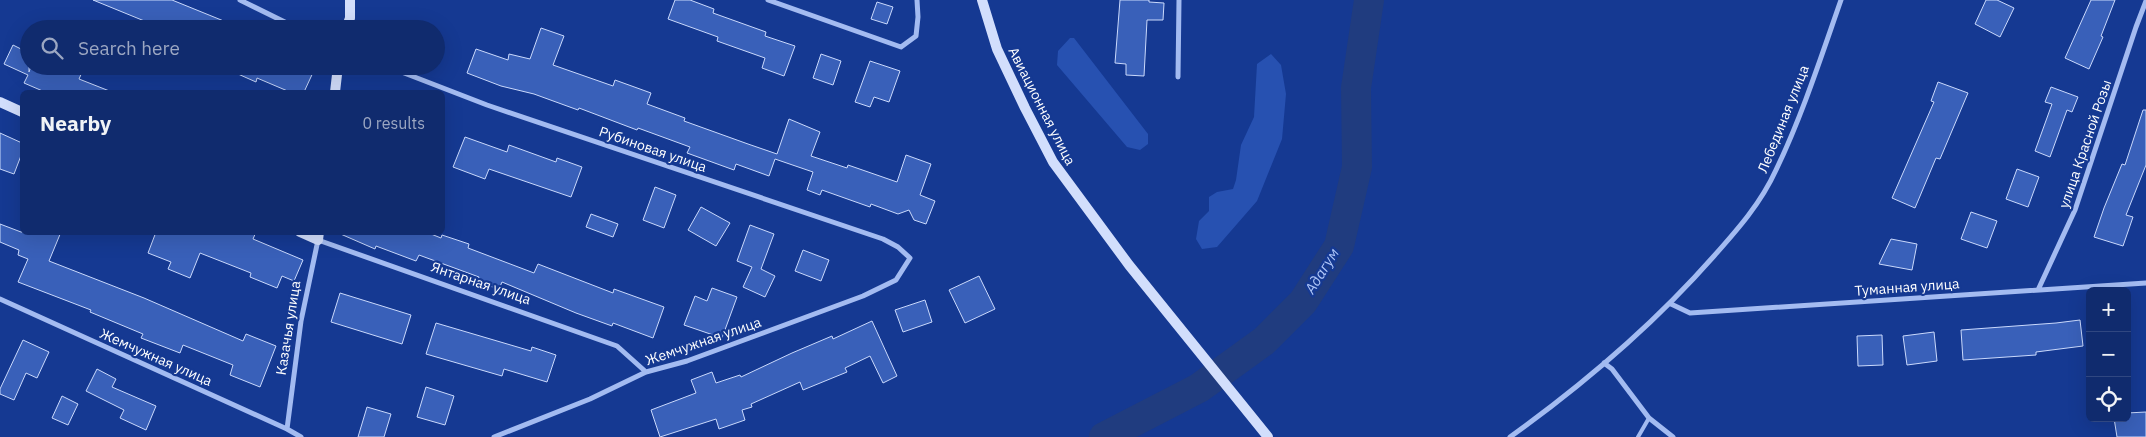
<!DOCTYPE html>
<meta charset="utf-8">
<style>
body{margin:0;font-family:"IBM Plex Sans",sans-serif;background:#1e3776;color:#f1f3f6}
.controls{position:absolute;right:15px;bottom:15px;display:grid;overflow:hidden;border-radius:8px;box-shadow:0 5px 20px #0002}
.controls button{width:45px;height:45px;display:grid;place-items:center;padding:0;border:0;border-bottom:1px solid #304781;background:#102b6e;color:#f1f3f6;font:25px sans-serif}
.list{margin:0;padding:0;list-style:none}
h2{display:flex;justify-content:space-between;align-items:center;height:65px;margin:0;padding:0 20px;font-size:21px}
h2 small{font-size:16px;font-weight:400;color:#9ca7c2}
.icon{flex:none;width:28px;height:28px;fill:none;stroke:currentColor;stroke-width:2;stroke-linecap:round;stroke-linejoin:round}
.map{position:relative;flex:none;width:2146px;height:437px;overflow:hidden}
.search{position:absolute;background:#102b6e;box-shadow:0 5px 20px #0002;left:20px;top:20px;width:425px;height:55px;display:flex;align-items:center;gap:12px;box-sizing:border-box;padding:0 18px;border-radius:28px;color:#9ca7c2;font-size:19px}
.panel{position:absolute;background:#102b6e;box-shadow:0 5px 20px #0002;left:20px;top:90px;width:425px;height:145px;border-radius:8px}
.map>svg:first-child{display:block}
.green{fill:#2751b1}
.lines{fill:none;stroke-linecap:round;stroke-linejoin:round}
.river{stroke:#203c7f;stroke-width:30}
.building{fill:#3960b9;stroke:#cad9fc}
.lane{stroke:#a3bbf1;stroke-width:4}
.street{stroke:#a3bbf1;stroke-width:5}
.secondary{stroke:#d2defc;stroke-width:10}
.labels{text-anchor:middle;stroke-width:4.5;stroke-linejoin:round;paint-order:stroke}
.street-label{font-size:14px;fill:#fff;stroke:#153992}
.water-label{font-size:15px;font-style:italic;fill:#afc6f8;stroke:#153992}
</style>
<div class="map">
<svg width="2146" height="437" viewBox="0 0 2146 437">
<rect width="100%" height="100%" fill="#153992"/>
<path class="green" d="M 1070,38 L 1074,38 L 1148,134 L 1148,144 L 1140,150 L 1127,147 L 1057,65 L 1058,51 Z
M 1271,54 L 1281,65 L 1286,94 L 1282,139 L 1257,201 L 1217,247 L 1202,249 L 1196,239 L 1199,221 L 1209,211 L 1209,197 L 1217,192 L 1233,189 L 1236,180 L 1241,145 L 1254,117 L 1257,64 Z"/>
<g class="lines">
<path class="river" d="M 1104,437 L 1199,388 L 1264,341 L 1303,302 L 1339,246 L 1357,167 L 1356,88 L 1369,0"/>
</g>
<path class="building" d="M 93,0 L 172,0 L 241,28 L 164,29 Z
M 675,0 L 690,0 L 714,9 L 713,13 L 766,32 L 765,36 L 795,46 L 784,76 L 762,68 L 765,58 L 717,41 L 718,37 L 668,19 Z
M 1120,0 L 1149,0 L 1149,2 L 1164,3 L 1163,20 L 1147,20 L 1144,76 L 1126,75 L 1126,64 L 1115,63 Z
M 1986,0 L 1997,0 L 2014,8 L 2000,37 L 1975,24 Z
M 2091,0 L 2115,0 L 2101,36 L 2103,37 L 2089,69 L 2065,58 Z
M 877,2 L 893,7 L 887,24 L 871,19 Z
M 541,28 L 564,36 L 553,65 L 613,86 L 615,80 L 651,93 L 647,104 L 685,118 L 684,121 L 748,144 L 777,154 L 789,119 L 820,132 L 811,156 L 847,168 L 848,165 L 897,182 L 906,155 L 931,164 L 920,195 L 935,201 L 926,224 L 914,220 L 909,210 L 898,214 L 871,204 L 870,207 L 822,190 L 820,195 L 807,190 L 813,172 L 775,159 L 769,176 L 736,164 L 734,170 L 687,153 L 690,147 L 638,128 L 637,130 L 579,108 L 578,110 L 534,94 L 501,86 L 467,73 L 476,49 L 508,60 L 509,54 L 530,59 Z
M 13,45 L 29,53 L 29,72 L 31,66 L 74,66 L 83,70 L 79,79 L 112,92 L 45,92 L 24,83 L 28,75 L 4,64 Z
M 821,54 L 841,61 L 833,85 L 813,78 Z
M 870,61 L 900,71 L 889,102 L 874,97 L 870,107 L 855,102 Z
M 220,66 L 316,66 L 304,92 L 290,92 L 257,78 L 256,82 Z
M 1938,82 L 1968,93 L 1940,159 L 1936,158 L 1915,208 L 1892,198 L 1934,102 L 1931,101 Z
M 2051,87 L 2078,97 L 2072,112 L 2067,110 L 2050,157 L 2035,151 L 2052,104 L 2045,102 Z
M 2143,110 L 2146,110 L 2146,165 L 2126,215 L 2133,217 L 2123,246 L 2094,237 L 2104,208 L 2122,164 L 2125,165 Z
M 0,133 L 22,143 L 22,153 L 14,174 L 0,169 Z
M 465,137 L 507,152 L 509,145 L 556,162 L 557,158 L 582,167 L 571,197 L 489,169 L 485,179 L 453,167 Z
M 2017,169 L 2039,177 L 2028,207 L 2006,199 Z
M 655,187 L 676,195 L 664,228 L 643,220 Z
M 701,207 L 730,223 L 716,246 L 688,230 Z
M 1971,212 L 1997,221 L 1987,248 L 1961,239 Z
M 591,214 L 618,224 L 613,237 L 586,227 Z
M 0,224 L 21,232 L 61,232 L 49,261 L 144,298 L 243,341 L 246,334 L 276,346 L 260,387 L 230,375 L 233,365 L 183,345 L 180,353 L 141,338 L 143,334 L 90,312 L 91,310 L 18,282 L 28,259 L 18,255 L 19,250 L 0,242 Z
M 750,225 L 774,234 L 761,269 L 775,276 L 765,297 L 743,287 L 752,267 L 737,261 Z
M 156,232 L 256,232 L 253,239 L 303,260 L 294,281 L 282,276 L 277,288 L 250,277 L 251,273 L 200,253 L 190,278 L 168,269 L 171,262 L 148,253 Z
M 336,232 L 426,232 L 441,238 L 442,235 L 469,244 L 468,248 L 534,273 L 538,264 L 613,293 L 614,289 L 664,307 L 653,338 L 613,323 L 612,326 L 576,313 L 502,282 L 499,289 L 477,282 L 479,277 L 419,255 L 416,261 L 376,246 L 375,249 Z
M 1891,239 L 1917,244 L 1912,270 L 1879,264 Z
M 803,250 L 829,260 L 821,281 L 795,271 Z
M 979,276 L 995,309 L 965,323 L 949,290 Z
M 712,288 L 737,297 L 722,338 L 684,325 L 695,296 L 707,301 Z
M 340,293 L 411,315 L 402,344 L 331,322 Z
M 925,300 L 932,322 L 903,332 L 895,310 Z
M 2080,320 L 2083,346 L 2036,352 L 2036,355 L 1963,360 L 1961,330 L 2056,323 Z
M 872,321 L 897,376 L 883,383 L 870,356 L 845,368 L 847,372 L 803,390 L 800,382 L 751,404 L 752,407 L 742,410 L 745,420 L 719,429 L 716,419 L 660,437 L 651,410 L 696,393 L 691,380 L 712,372 L 716,383 L 740,375 L 741,377 L 792,353 L 832,336 L 833,339 Z
M 436,323 L 531,351 L 532,347 L 556,355 L 547,382 L 504,369 L 502,376 L 426,354 Z
M 1934,332 L 1937,361 L 1907,365 L 1903,336 Z
M 1882,335 L 1883,365 L 1858,366 L 1857,336 Z
M 23,340 L 49,352 L 37,378 L 26,373 L 14,400 L 0,394 L 0,389 Z
M 97,369 L 116,379 L 112,387 L 156,406 L 146,430 L 120,418 L 124,410 L 86,391 Z
M 426,387 L 454,396 L 445,425 L 417,417 Z
M 62,396 L 78,404 L 68,425 L 52,418 Z
M 367,407 L 391,414 L 384,437 L 358,437 Z
M 2146,412 L 2146,437 L 2117,437 L 2114,418 L 2127,418 L 2127,413 Z"/>
<g class="lines">
<path class="lane" d="M 1638,437 L 1649,418"/>
<path class="street" d="M 240,0 L 299,29
M 768,0 L 901,47 L 916,36 L 918,17 L 917,0
M 386,66 L 487,105 L 883,239 L 898,247 L 910,258 L 896,280 L 863,296 L 687,361 L 646,372 L 590,399 L 494,437
M 1178,77 L 1179,0
M 2038,290 L 2075,210 L 2136,27 L 2146,1
M 0,299 L 287,429 L 301,437
M 1671,304 L 1690,313 L 2146,283
M 1604,363 L 1612,369 L 1649,418 L 1673,437
M 287,429 L 301,321 L 318,240 L 617,346 L 646,372
M 1510,437 C 1584,384 1654,324 1714,256 C 1738,229 1761,203 1776,170 C 1802,116 1821,57 1841,0"/>
<path class="secondary" d="M 982,0 L 997,49 L 1025,108 L 1053,162 L 1129,265 L 1268,437
M 346,29 L 350,18 L 350,0
M 335,92 L 338,66
M 0,102 L 22,112
M 300,232 L 318,240 L 319,232"/>
</g>
<g class="labels">
<g class="street-label">
<text transform="translate(1042 106) rotate(63)" y="5">Авиационная улица</text>
<text transform="translate(1783 119) rotate(-68)" y="5">Лебединая улица</text>
<text transform="translate(2085 144) rotate(-71)" y="5">улица Красной Розы</text>
<text transform="translate(653 149) rotate(19)" y="5">Рубиновая улица</text>
<text transform="translate(481 283) rotate(19)" y="5">Янтарная улица</text>
<text transform="translate(1907 287) rotate(-4)" y="5">Туманная улица</text>
<text transform="translate(288 328) rotate(-81)" y="5">Казачья улица</text>
<text transform="translate(703 341) rotate(-19)" y="5">Жемчужная улица</text>
<text transform="translate(156 357) rotate(24)" y="5">Жемчужная улица</text>
</g>
<g class="water-label">
<text transform="translate(1322 271) rotate(-58)" y="5">Адагум</text>
</g>
</g>
</svg>
<div class="controls">
<button>+</button>
<button>−</button>
<button><svg class="icon" aria-label="locate" viewBox="0 0 24 24"><circle cx="12" cy="12" r="6"/><path d="M12 2v4M12 18v4M2 12h4M18 12h4"/></svg></button>
</div>
<div class="search"><svg class="icon" aria-label="search" viewBox="0 0 24 24"><circle cx="10" cy="10" r="6"/><path d="M15 15l6 6"/></svg>Search here</div>
<section class="panel">
<h2>Nearby<small>0 results</small></h2>
<ul class="list">
</ul>
</section>
</div>
